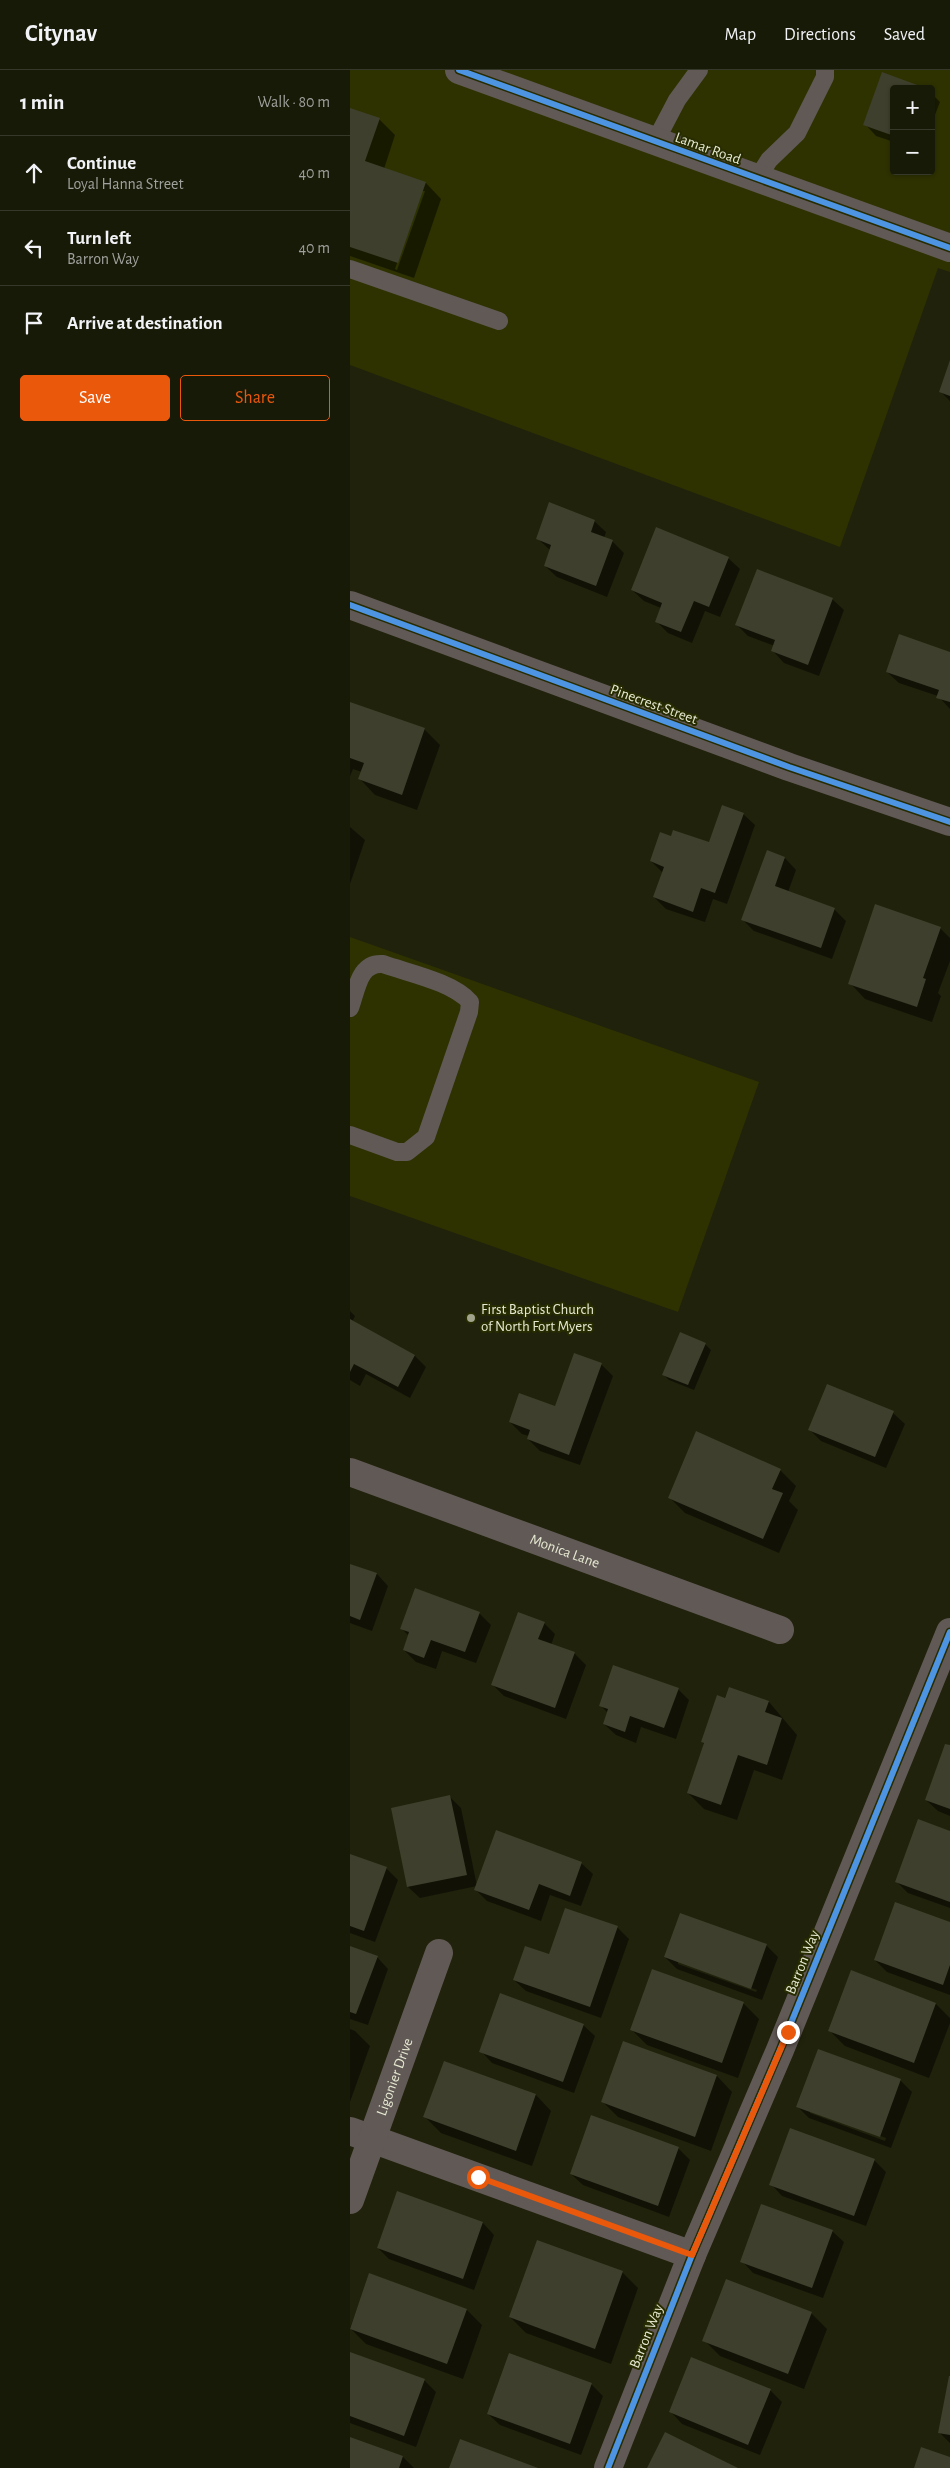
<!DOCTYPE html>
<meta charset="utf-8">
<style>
body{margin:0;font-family:"Alegreya Sans",sans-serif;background:#212312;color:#f1f3f6}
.controls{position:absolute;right:15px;top:15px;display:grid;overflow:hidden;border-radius:5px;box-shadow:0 1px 4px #0004}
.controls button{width:45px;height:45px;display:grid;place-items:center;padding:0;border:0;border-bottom:1px solid #363829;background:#181a08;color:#f1f3f6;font:25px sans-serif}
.stop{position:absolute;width:15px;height:15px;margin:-11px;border:4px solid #ea580c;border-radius:50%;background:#fff}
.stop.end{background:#ea580c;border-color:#fff;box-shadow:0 1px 5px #0008}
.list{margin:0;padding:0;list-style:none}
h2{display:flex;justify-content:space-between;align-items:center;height:65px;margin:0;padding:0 20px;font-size:21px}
h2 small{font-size:16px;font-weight:400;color:#9fa19c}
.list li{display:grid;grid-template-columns:32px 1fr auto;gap:15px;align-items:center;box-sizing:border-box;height:75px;padding:0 20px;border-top:1px solid #363829}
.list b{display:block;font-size:19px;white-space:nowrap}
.list p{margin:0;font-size:16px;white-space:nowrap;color:#9fa19c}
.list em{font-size:16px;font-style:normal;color:#9fa19c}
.actions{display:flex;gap:10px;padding:15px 20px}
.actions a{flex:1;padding:11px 0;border:1px solid #ea580c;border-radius:5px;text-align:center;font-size:18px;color:#ea580c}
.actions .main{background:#ea580c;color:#fff}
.icon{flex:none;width:28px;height:28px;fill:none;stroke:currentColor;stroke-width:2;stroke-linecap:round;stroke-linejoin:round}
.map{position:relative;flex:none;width:600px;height:2398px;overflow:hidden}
header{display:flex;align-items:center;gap:30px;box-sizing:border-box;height:70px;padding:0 25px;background:#181a08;border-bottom:1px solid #363829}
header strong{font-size:24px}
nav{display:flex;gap:28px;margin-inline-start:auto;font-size:18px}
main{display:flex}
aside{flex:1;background:#181a08}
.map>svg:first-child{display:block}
.built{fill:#2e3201;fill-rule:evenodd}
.shadow{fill:#0007;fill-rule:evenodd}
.building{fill:#3e3f2c}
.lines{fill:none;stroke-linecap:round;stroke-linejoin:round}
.service{stroke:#615956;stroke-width:18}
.minor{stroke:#615956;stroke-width:28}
.cycleway-casing{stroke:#282c01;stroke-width:9}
.cycleway{stroke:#4d94e3;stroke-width:6}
.route{stroke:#ea580c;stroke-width:6}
.poi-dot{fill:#a1a38c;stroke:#282c01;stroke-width:2}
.labels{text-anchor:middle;stroke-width:4;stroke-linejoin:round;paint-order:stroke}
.street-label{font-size:15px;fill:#e6e9d2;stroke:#282c01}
.poi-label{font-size:15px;fill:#e6e9d2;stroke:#282c01;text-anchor:start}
</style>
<header>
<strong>Citynav</strong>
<nav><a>Map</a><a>Directions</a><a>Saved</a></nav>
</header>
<main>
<aside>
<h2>1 min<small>Walk · 80 m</small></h2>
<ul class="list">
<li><svg class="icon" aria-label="ahead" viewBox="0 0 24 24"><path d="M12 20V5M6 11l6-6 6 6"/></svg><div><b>Continue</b><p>Loyal Hanna Street</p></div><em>40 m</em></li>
<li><svg class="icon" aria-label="left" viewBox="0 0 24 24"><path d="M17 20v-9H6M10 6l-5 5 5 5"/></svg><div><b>Turn left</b><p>Barron Way</p></div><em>40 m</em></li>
<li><svg class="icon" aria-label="arrive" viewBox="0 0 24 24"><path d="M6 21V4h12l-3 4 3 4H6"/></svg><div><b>Arrive at destination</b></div></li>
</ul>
<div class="actions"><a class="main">Save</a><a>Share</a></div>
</aside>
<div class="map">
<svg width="600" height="2398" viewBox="0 0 600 2398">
<rect width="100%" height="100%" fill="#20220b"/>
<path class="built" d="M 0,0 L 600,0 L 600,202 L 588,198 L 490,477 L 0,295 ZM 544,19 L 581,19 L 581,101 L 544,101 Z
M 0,867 L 409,1012 L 328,1242 L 0,1126 Z"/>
<path class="shadow" d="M 533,4 L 544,19 L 544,72 L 526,66 L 515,54 Z
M 581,23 L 590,32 L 581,55 Z
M 0,39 L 29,49 L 45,65 L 34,99 L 76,113 L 91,129 L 64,208 L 0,186 ZM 72,121 L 75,121 L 47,200 L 45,199 Z
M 600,293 L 600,331 L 590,321 Z
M 244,451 L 256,462 L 254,468 L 262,471 L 274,483 L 257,527 L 207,507 L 195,496 L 201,481 L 187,468 Z
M 378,488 L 390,499 L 370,547 L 355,541 L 342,573 L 318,563 L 306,551 L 311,538 L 294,531 L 282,520 Z
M 482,529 L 494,540 L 469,606 L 434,593 L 423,581 L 425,576 L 398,566 L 387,555 Z
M 600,583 L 600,639 L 588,626 L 549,613 L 537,602 Z
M 0,633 L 74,659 L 90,675 L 67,740 L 25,725 L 10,709 L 12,702 L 3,699 L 0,706 Z
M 393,744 L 405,755 L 377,834 L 363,829 L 355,852 L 316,839 L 304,827 L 313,803 L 301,791 L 322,768 L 360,774 Z
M 0,757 L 15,770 L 0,814 Z
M 435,788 L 446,800 L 438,822 L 484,839 L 496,851 L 482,889 L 404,861 L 393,850 Z
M 590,858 L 600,868 L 600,891 L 588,923 L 591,926 L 582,952 L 515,929 L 500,913 Z
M 0,1241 L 5,1246 L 2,1252 L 65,1286 L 76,1297 L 60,1328 L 16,1304 L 10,1316 L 0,1310 Z
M 355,1274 L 361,1280 L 344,1320 L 319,1310 L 313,1304 Z
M 251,1294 L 263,1306 L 230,1395 L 190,1381 L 178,1369 L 179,1366 L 172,1364 L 160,1352 L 206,1338 Z
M 543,1343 L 555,1354 L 536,1398 L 471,1371 L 460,1360 Z
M 430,1400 L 446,1416 L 439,1431 L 448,1440 L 429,1483 L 335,1443 L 319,1427 Z
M 0,1495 L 27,1504 L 38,1516 L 22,1561 L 0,1553 Z
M 129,1543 L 141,1555 L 126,1593 L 92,1581 L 86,1599 L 66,1592 L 54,1580 L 59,1566 L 51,1558 Z
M 194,1553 L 205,1564 L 201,1575 L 225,1584 L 236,1595 L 216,1649 L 154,1626 L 142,1614 Z
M 328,1619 L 339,1630 L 326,1669 L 291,1657 L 286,1673 L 266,1665 L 254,1654 L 258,1643 L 250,1635 Z
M 379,1619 L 419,1632 L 447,1665 L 432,1710 L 404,1700 L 387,1750 L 354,1739 L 338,1723 L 355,1675 L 352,1672 Z
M 600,1677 L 600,1746 L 588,1741 L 576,1730 Z
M 100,1727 L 111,1738 L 127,1816 L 231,1793 L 243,1804 L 231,1836 L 200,1825 L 191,1851 L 137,1831 L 126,1820 L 127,1816 L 70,1828 L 58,1817 Z
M 600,1762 L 600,1838 L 558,1823 L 546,1811 Z
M 0,1785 L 36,1798 L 48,1810 L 25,1872 L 0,1863 Z
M 600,1853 L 600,1925 L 537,1902 L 525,1890 Z
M 267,1857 L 279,1869 L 251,1948 L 176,1921 L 164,1910 Z
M 416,1875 L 428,1887 L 412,1930 L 327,1899 L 315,1887 ZM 328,1891 L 407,1920 L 406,1922 L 328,1894 Z
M 0,1878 L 27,1887 L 38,1899 L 18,1955 L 0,1949 Z
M 393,1933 L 409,1949 L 388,2008 L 297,1975 L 281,1959 Z
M 586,1934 L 600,1948 L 600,1953 L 579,2008 L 495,1976 L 479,1960 Z
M 233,1955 L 245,1966 L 224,2023 L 142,1993 L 131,1981 Z
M 0,1959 L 5,1961 L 20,1976 L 0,2032 Z
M 274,1972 L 367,2006 L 382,2022 L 361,2081 L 268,2047 L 252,2031 Z
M 95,1992 L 186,2025 L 201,2041 L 182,2096 L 91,2063 L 75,2047 Z
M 550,2010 L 562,2022 L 541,2078 L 459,2048 L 448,2037 ZM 460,2041 L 536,2068 L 535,2071 L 460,2043 Z
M 328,2078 L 340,2090 L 319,2147 L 233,2115 L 221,2104 Z
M 524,2090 L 536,2102 L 516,2156 L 432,2126 L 421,2114 Z
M 48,2122 L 133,2153 L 144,2165 L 124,2220 L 39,2189 L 28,2178 Z
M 482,2161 L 494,2172 L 473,2228 L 403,2203 L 392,2191 Z
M 272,2202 L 288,2218 L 261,2294 L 176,2263 L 160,2247 Z
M 20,2204 L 117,2240 L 132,2255 L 113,2309 L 16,2274 L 0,2258 Z
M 461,2243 L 477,2259 L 454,2319 L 370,2286 L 354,2270 Z
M 0,2283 L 74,2310 L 86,2322 L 66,2377 L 0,2353 Z
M 600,2308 L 600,2373 L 590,2363 Z
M 241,2314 L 253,2326 L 231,2385 L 150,2355 L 138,2344 Z
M 420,2320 L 432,2332 L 410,2385 L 332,2354 L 321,2342 Z
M 0,2368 L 53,2387 L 64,2398 L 0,2398 Z"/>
<path class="building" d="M 532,2 L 578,19 L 544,19 L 544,66 L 513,55 Z
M 0,38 L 30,48 L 15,91 L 76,112 L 48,193 L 0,177 Z
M 600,290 L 600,326 L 589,322 Z
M 199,432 L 245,450 L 241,462 L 263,470 L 246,516 L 194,496 L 201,475 L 186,469 Z
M 306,457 L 379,487 L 359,537 L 344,531 L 331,562 L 305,552 L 312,533 L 281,520 Z
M 407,499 L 483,528 L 458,595 L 421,581 L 425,570 L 385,555 Z
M 549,564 L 600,582 L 600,632 L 586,628 L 589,620 L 536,602 Z
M 0,632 L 75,658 L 52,725 L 8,709 L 14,693 L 0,688 Z
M 372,735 L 394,743 L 365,823 L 351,818 L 343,842 L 303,827 L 314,797 L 300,791 L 310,762 L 321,766 L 323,760 L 359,772 Z
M 417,780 L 435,787 L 425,816 L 485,838 L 471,878 L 391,850 Z
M 525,834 L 591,857 L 573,908 L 576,909 L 567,937 L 498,914 Z
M 0,1249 L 65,1285 L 48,1317 L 4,1294 L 0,1302 Z
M 330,1262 L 356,1273 L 338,1315 L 312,1305 Z
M 224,1283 L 252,1293 L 219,1385 L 177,1369 L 180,1360 L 159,1352 L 169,1323 L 205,1336 Z
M 477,1314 L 544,1341 L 525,1387 L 458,1360 Z
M 346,1361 L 431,1399 L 422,1419 L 433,1423 L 413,1469 L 318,1428 Z
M 0,1494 L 27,1503 L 10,1550 L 0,1546 Z
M 65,1518 L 130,1542 L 115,1582 L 81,1570 L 74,1588 L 53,1580 L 59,1562 L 50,1559 Z
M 168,1542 L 195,1552 L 188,1569 L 225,1582 L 205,1638 L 141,1615 Z
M 263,1595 L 329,1618 L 314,1658 L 280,1646 L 275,1662 L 253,1654 L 258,1639 L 249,1636 Z
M 379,1617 L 419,1631 L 415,1642 L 432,1648 L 417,1695 L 388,1685 L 371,1735 L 337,1723 L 354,1673 L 351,1672 L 367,1625 L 375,1628 Z
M 595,1674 L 600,1675 L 600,1739 L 575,1730 Z
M 100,1725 L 117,1805 L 57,1817 L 41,1738 Z
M 568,1749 L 600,1761 L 600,1832 L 545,1812 Z
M 146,1760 L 232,1792 L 220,1826 L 189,1814 L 179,1840 L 124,1820 Z
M 0,1784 L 37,1797 L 14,1861 L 0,1856 Z
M 545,1832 L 600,1852 L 600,1895 L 593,1915 L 524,1890 Z
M 215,1838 L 268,1856 L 240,1937 L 163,1910 L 175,1876 L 199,1884 Z
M 330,1843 L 417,1874 L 401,1919 L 314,1887 Z
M 0,1876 L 28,1886 L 6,1944 L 0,1942 Z
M 302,1899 L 394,1932 L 372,1993 L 280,1960 Z
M 501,1900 L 586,1933 L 564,1993 L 478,1961 Z
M 150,1923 L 234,1954 L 213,2012 L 129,1982 Z
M 273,1971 L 367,2005 L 345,2067 L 251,2032 Z
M 468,1979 L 551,2009 L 530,2067 L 446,2037 Z
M 94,1991 L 186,2024 L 166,2081 L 73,2047 Z
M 241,2045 L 329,2077 L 308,2136 L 220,2104 Z
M 440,2058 L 525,2089 L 504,2146 L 419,2115 Z
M 47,2121 L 133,2152 L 113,2209 L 27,2178 Z
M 411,2134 L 483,2160 L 462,2218 L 390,2192 Z
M 187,2170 L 273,2201 L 245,2279 L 159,2247 Z
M 19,2203 L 117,2239 L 97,2294 L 0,2259 Z
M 376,2209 L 462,2242 L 438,2304 L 352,2271 Z
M 0,2282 L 75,2309 L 54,2366 L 0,2346 Z
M 159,2283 L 242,2313 L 220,2374 L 137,2344 Z
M 341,2287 L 421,2319 L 398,2375 L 319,2342 Z
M 599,2306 L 600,2306 L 600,2365 L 588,2363 Z
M 315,2362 L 388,2398 L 297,2398 Z
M 0,2367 L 53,2386 L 49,2398 L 0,2398 Z
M 110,2369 L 188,2398 L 99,2398 Z
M 571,2377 L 600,2387 L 600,2398 L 564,2398 Z"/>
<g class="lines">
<path class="service" d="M 305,72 L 327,30 L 349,0
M 407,109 L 419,90 L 447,63 L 475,7 L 475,0
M 0,199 L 149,251
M 0,938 C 7,919 9,892 33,894 C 58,903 103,912 120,932 L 119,942 L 76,1067 L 57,1082 L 47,1082 L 0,1065"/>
<g class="minor">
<path d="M 109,0 L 600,178"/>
<path d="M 0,535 L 439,697 L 600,752"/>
<path id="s1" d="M 0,1402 L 430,1560"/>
<path d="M 0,2061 L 342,2185"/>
<path id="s2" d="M 0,2130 L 89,1883"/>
<path d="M 258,2398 L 342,2185 L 430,1980 L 600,1562"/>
</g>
<g class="cycleway-casing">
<path id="cycleway" d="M 109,0 L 600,178
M 0,535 L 439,697 L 600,752
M 258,2398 L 342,2185 L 430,1980 L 600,1562"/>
</g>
<use href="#cycleway" class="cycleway"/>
</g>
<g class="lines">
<path class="route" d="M 128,2107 L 342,2185 L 438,1962"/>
</g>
<circle class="poi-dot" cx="121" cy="1248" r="5"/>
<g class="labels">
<g class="street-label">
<text transform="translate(358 78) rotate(20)" y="5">Lamar Road</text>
<text transform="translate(304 634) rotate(20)" y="5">Pinecrest Street</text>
<text dy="5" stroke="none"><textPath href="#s1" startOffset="229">Monica Lane</textPath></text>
<text transform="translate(452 1892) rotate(-68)" y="5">Barron Way</text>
<text dy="5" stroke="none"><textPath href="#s2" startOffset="131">Ligonier Drive</textPath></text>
<text transform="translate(296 2266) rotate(-68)" y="5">Barron Way</text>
</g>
<g class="poi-label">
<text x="131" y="1244">First Baptist Church<tspan x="131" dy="17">of North Fort Myers</tspan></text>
</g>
</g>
</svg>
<div class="controls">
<button>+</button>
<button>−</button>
</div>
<div class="stop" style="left:128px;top:2107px"></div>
<div class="stop end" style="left:438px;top:1962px"></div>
</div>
</main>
